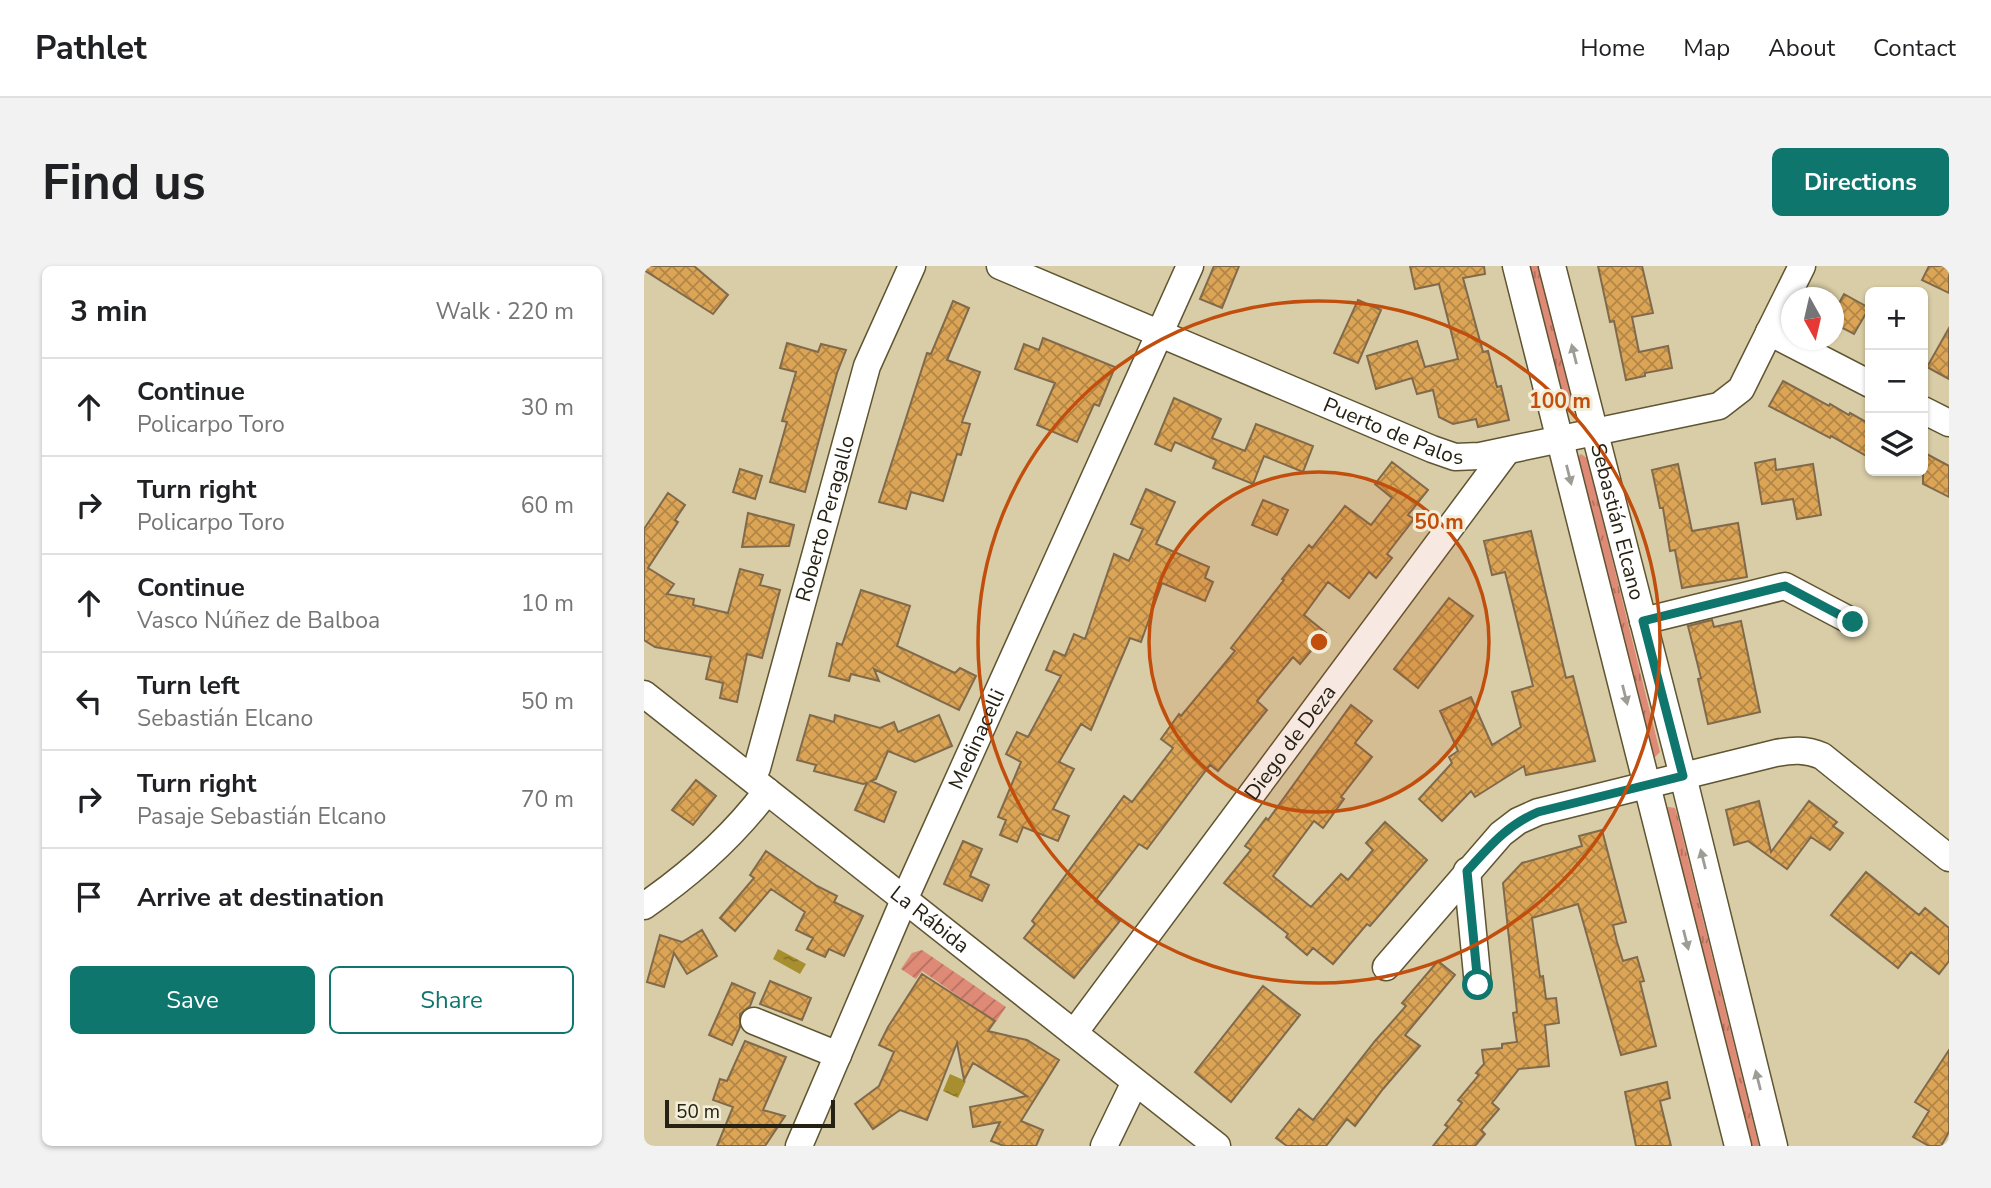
<!DOCTYPE html>
<meta charset="utf-8">
<style>
body{margin:0;font-family:"Nunito Sans",sans-serif;background:#f2f2f2;color:#202124}
.controls{position:absolute;right:21px;top:21px;display:grid;overflow:hidden;border-radius:10px;box-shadow:0 2px 5px #0004}
.controls button{width:63px;height:63px;display:grid;place-items:center;padding:0;border:0;border-bottom:2px solid #e0e0e0;background:#fff;color:#202124;font:35px sans-serif}
.compass{position:absolute;left:1137px;top:21px;width:63px;height:63px;border-radius:50%;background:#fff;box-shadow:0 2px 5px #0004;rotate:172deg}
.scale{position:absolute;left:21px;bottom:18px;width:170px;box-sizing:border-box;padding-left:7px;border:4px solid #262213;border-top:0;font-size:19px;line-height:24px;white-space:nowrap;color:#262213;-webkit-text-stroke:5px #f3eeda;paint-order:stroke}
.stop{position:absolute;width:21px;height:21px;margin:-16px;border:5px solid #0f766e;border-radius:50%;background:#fff}
.stop.end{background:#0f766e;border-color:#fff;box-shadow:0 2px 7px #0008}
.list{margin:0;padding:0;list-style:none}
h2{display:flex;justify-content:space-between;align-items:center;height:91px;margin:0;padding:0 28px;font-size:30px}
h2 small{font-size:23px;font-weight:400;color:#757577}
.list li{display:grid;grid-template-columns:46px 1fr auto;gap:21px;align-items:center;box-sizing:border-box;height:98px;padding:0 28px;border-top:2px solid #e0e0e0}
.list b{display:block;font-size:26px;white-space:nowrap}
.list p{margin:0;font-size:23px;white-space:nowrap;color:#757577}
.list em{font-size:23px;font-style:normal;color:#757577}
.actions{display:flex;gap:14px;padding:21px 28px}
.actions a{flex:1;padding:16px 0;border:2px solid #0f766e;border-radius:10px;text-align:center;font-size:24px;color:#0f766e}
.actions .main{background:#0f766e;color:#fff}
.icon{flex:none;width:38px;height:38px;fill:none;stroke:currentColor;stroke-width:2;stroke-linecap:round;stroke-linejoin:round}
.map{position:relative;flex:none;width:1305px;height:880px;overflow:hidden;border-radius:10px}
header{display:flex;align-items:center;gap:42px;box-sizing:border-box;height:98px;padding:0 35px;background:#fff;border-bottom:2px solid #e0e0e0}
header strong{font-size:33px}
nav{display:flex;gap:38px;margin-inline-start:auto;font-size:24px}
.intro{display:flex;align-items:center;justify-content:space-between;box-sizing:border-box;height:168px;padding:0 42px}
h1{margin:0;font-size:49px}
.button{padding:18px 32px;border-radius:10px;background:#0f766e;color:#fff;font-size:24px;font-weight:700}
main{display:flex;gap:42px;padding:0 42px}
aside{flex:1;background:#fff;border-radius:10px;box-shadow:0 2px 5px #0004}
.map>svg:first-child{display:block}
.grass{fill:url(#grass-tufts)}
.garden{fill:url(#garden-furrows)}
.water{fill:url(#water-ripples)}
.building{fill:url(#building-cross-hatch);stroke:#816a4b;stroke-width:2}
.lines{fill:none;stroke-linecap:round;stroke-linejoin:round}
.minor-casing{stroke:#5f5532;stroke-width:29}
.minor{stroke:#fff;stroke-width:26}
.oneway{fill:#9d9c95}
.route{stroke:#0f766e;stroke-width:9}
.ring{fill:none;stroke:#c14e0d;stroke-width:3.5}
.labels{text-anchor:middle;stroke-width:6;stroke-linejoin:round;paint-order:stroke}
.street-label{font-size:21px;fill:#262213;stroke:#f3eeda}
.centre{fill:#c14e0d;stroke:#f3eeda;stroke-width:3.5}
.ring-label{font-size:21px;text-anchor:middle;font-weight:bold;fill:#c14e0d;stroke:#f3eeda;stroke-width:6;stroke-linejoin:round;paint-order:stroke}
</style>
<header>
<strong>Pathlet</strong>
<nav><a>Home</a><a>Map</a><a>About</a><a>Contact</a></nav>
</header>
<div class="intro"><h1>Find us</h1><a class="button">Directions</a></div>
<main>
<aside>
<h2>3 min<small>Walk · 220 m</small></h2>
<ul class="list">
<li><svg class="icon" aria-label="ahead" viewBox="0 0 24 24"><path d="M12 20V5M6 11l6-6 6 6"/></svg><div><b>Continue</b><p>Policarpo Toro</p></div><em>30 m</em></li>
<li><svg class="icon" aria-label="right" viewBox="0 0 24 24"><path d="M7 20v-9h11M14 6l5 5-5 5"/></svg><div><b>Turn right</b><p>Policarpo Toro</p></div><em>60 m</em></li>
<li><svg class="icon" aria-label="ahead" viewBox="0 0 24 24"><path d="M12 20V5M6 11l6-6 6 6"/></svg><div><b>Continue</b><p>Vasco Núñez de Balboa</p></div><em>10 m</em></li>
<li><svg class="icon" aria-label="left" viewBox="0 0 24 24"><path d="M17 20v-9H6M10 6l-5 5 5 5"/></svg><div><b>Turn left</b><p>Sebastián Elcano</p></div><em>50 m</em></li>
<li><svg class="icon" aria-label="right" viewBox="0 0 24 24"><path d="M7 20v-9h11M14 6l5 5-5 5"/></svg><div><b>Turn right</b><p>Pasaje Sebastián Elcano</p></div><em>70 m</em></li>
<li><svg class="icon" aria-label="arrive" viewBox="0 0 24 24"><path d="M6 21V4h12l-3 4 3 4H6"/></svg><div><b>Arrive at destination</b></div></li>
</ul>
<div class="actions"><a class="main">Save</a><a>Share</a></div>
</aside>
<div class="map">
<svg width="1305" height="880" viewBox="0 0 1305 880">
<defs>
<pattern id="grass-tufts" width="24" height="20" patternUnits="userSpaceOnUse" patternTransform="scale(1.75)"><rect width="24" height="20" fill="#df8a76"/><path d="M3 7l-1-3M5 7V3M7 7l1-3M15 17l-1-3M17 17v-4M19 17l1-3" fill="none" stroke="#b57060"/></pattern>
<pattern id="garden-furrows" width="10" height="10" patternUnits="userSpaceOnUse" patternTransform="scale(1.75)"><rect width="10" height="10" fill="#df8a76"/><path d="M-1 1l2-2M0 10L10 0M9 11l2-2" fill="none" stroke="#b57060"/></pattern>
<pattern id="water-ripples" width="26" height="14" patternUnits="userSpaceOnUse" patternTransform="scale(1.75)"><rect width="26" height="14" fill="#a78f2f"/><path d="M2 4q2-2 4 0t4 0M15 11q2-2 4 0t4 0" fill="none" stroke="#887427"/></pattern>
<pattern id="building-cross-hatch" width="8" height="8" patternUnits="userSpaceOnUse" patternTransform="scale(1.75)"><rect width="8" height="8" fill="#dca556"/><path d="M0 0l8 8M0 8l8-8" fill="none" stroke="#b28646"/></pattern>
</defs>
<rect width="100%" height="100%" fill="#d8cda6"/>
<path class="grass" d="M 879,0 L 894,0 L 927,131 L 925,142 L 921,144 Z
M 937,188 L 943,192 L 1014,478 L 1016,486 L 1009,493 L 931,193 Z
M 1025,541 L 1031,542 L 1033,548 L 1115,880 L 1100,880 L 1020,542 Z"/>
<path class="garden" d="M 278,684 L 362,741 L 352,756 L 278,705 L 272,713 L 257,703 L 268,687 Z"/>
<path class="water" d="M 134,683 L 162,698 L 156,708 L 129,693 Z
M 306,808 L 322,815 L 314,832 L 299,825 Z"/>
<path class="building" d="M 0,0 L 50,0 L 84,29 L 69,48 L 0,4 Z
M 570,0 L 595,0 L 578,42 L 556,33 Z
M 766,0 L 840,0 L 841,8 L 819,12 L 839,86 L 844,85 L 853,121 L 857,120 L 865,154 L 834,161 L 832,153 L 809,158 L 795,151 L 789,124 L 773,128 L 768,112 L 732,123 L 723,90 L 773,75 L 781,101 L 814,93 L 795,18 L 771,23 Z
M 954,0 L 998,0 L 1009,47 L 988,51 L 995,86 L 1024,80 L 1028,102 L 1001,107 L 1001,110 L 982,114 L 970,55 L 966,56 Z
M 1285,0 L 1305,0 L 1305,27 L 1278,14 Z
M 1200,28 L 1225,42 L 1210,68 L 1189,57 L 1189,48 Z
M 714,34 L 737,44 L 714,97 L 690,87 Z
M 309,35 L 325,42 L 303,94 L 336,106 L 318,156 L 326,158 L 317,189 L 313,188 L 299,235 L 267,226 L 262,243 L 235,236 L 283,87 L 287,88 Z
M 1305,62 L 1305,113 L 1283,101 Z
M 399,72 L 471,101 L 455,140 L 450,138 L 433,176 L 393,159 L 411,117 L 371,103 L 380,78 L 395,84 Z
M 143,77 L 174,86 L 177,78 L 202,84 L 193,107 L 161,226 L 126,216 L 143,156 L 138,155 L 152,106 L 136,102 Z
M 1139,115 L 1185,140 L 1186,138 L 1205,149 L 1206,147 L 1226,158 L 1226,192 L 1187,170 L 1186,172 L 1125,140 Z
M 530,132 L 577,153 L 568,172 L 601,185 L 612,158 L 669,180 L 659,206 L 620,190 L 609,218 L 569,202 L 572,194 L 531,176 L 527,185 L 511,178 Z
M 1279,186 L 1305,200 L 1305,231 L 1279,218 Z
M 1131,193 L 1132,204 L 1169,198 L 1177,249 L 1153,253 L 1149,233 L 1118,238 L 1111,197 Z
M 748,196 L 784,224 L 764,249 L 770,253 L 743,288 L 748,292 L 732,312 L 725,306 L 705,332 L 684,316 L 660,349 L 682,367 L 656,398 L 649,391 L 613,435 L 623,444 L 574,505 L 566,499 L 503,583 L 495,578 L 451,635 L 476,655 L 430,712 L 380,672 L 391,658 L 388,655 L 480,530 L 488,536 L 529,482 L 517,473 L 535,448 L 537,450 L 591,385 L 587,382 L 640,314 L 638,313 L 665,279 L 668,282 L 701,240 L 727,259 L 748,232 L 731,218 Z
M 1034,198 L 1048,265 L 1094,257 L 1103,311 L 1038,322 L 1031,284 L 1026,285 L 1019,242 L 1016,242 L 1008,204 Z
M 96,203 L 118,210 L 111,233 L 89,226 Z
M 502,223 L 531,236 L 512,278 L 565,301 L 561,312 L 569,316 L 561,335 L 518,317 L 497,376 L 486,372 L 447,464 L 437,458 L 415,496 L 430,503 L 409,543 L 425,550 L 414,575 L 379,561 L 373,576 L 356,569 L 362,554 L 354,551 L 377,496 L 362,488 L 373,466 L 384,471 L 417,410 L 402,404 L 410,385 L 421,390 L 430,368 L 441,373 L 470,288 L 485,295 L 499,263 L 487,258 Z
M 24,227 L 41,239 L 31,254 L 34,256 L 4,302 L 30,318 L 23,328 L 50,333 L 49,339 L 84,347 L 96,303 L 119,309 L 116,319 L 136,324 L 118,392 L 103,388 L 93,436 L 76,432 L 79,417 L 62,413 L 67,391 L 11,381 L 0,374 L 0,263 Z
M 619,234 L 644,244 L 633,269 L 608,259 Z
M 104,247 L 150,259 L 145,280 L 98,281 Z
M 887,265 L 922,412 L 929,410 L 951,495 L 882,509 L 880,500 L 831,531 L 827,525 L 798,555 L 775,533 L 808,497 L 805,491 L 814,485 L 796,445 L 827,431 L 848,479 L 877,461 L 868,426 L 889,420 L 861,306 L 848,309 L 840,275 Z
M 217,324 L 266,340 L 253,380 L 311,407 L 316,402 L 332,410 L 315,444 L 230,403 L 235,415 L 207,408 L 205,415 L 185,410 L 193,377 L 198,379 Z
M 805,332 L 829,350 L 774,422 L 750,403 Z
M 1068,354 L 1070,361 L 1097,355 L 1116,446 L 1064,458 L 1054,413 L 1057,412 L 1044,360 Z
M 707,439 L 728,455 L 711,477 L 728,491 L 697,531 L 700,533 L 679,562 L 670,555 L 629,610 L 667,641 L 697,608 L 704,614 L 729,584 L 722,577 L 741,556 L 783,594 L 726,660 L 723,658 L 689,698 L 669,682 L 663,689 L 642,671 L 644,668 L 580,617 L 607,584 L 601,580 L 622,552 L 624,554 Z
M 166,449 L 190,456 L 191,449 L 236,462 L 250,456 L 254,466 L 295,449 L 308,480 L 271,496 L 244,485 L 232,513 L 227,515 L 252,526 L 240,556 L 211,544 L 223,517 L 219,518 L 170,505 L 172,499 L 153,494 Z
M 52,514 L 72,530 L 49,559 L 28,544 Z
M 1115,535 L 1127,586 L 1165,535 L 1193,556 L 1189,560 L 1199,567 L 1186,584 L 1167,571 L 1143,603 L 1104,575 L 1090,579 L 1082,544 Z
M 958,564 L 982,656 L 969,659 L 973,676 L 979,695 L 993,691 L 1000,715 L 996,716 L 1012,780 L 977,789 L 934,638 L 888,652 L 896,711 L 899,710 L 902,733 L 912,732 L 915,757 L 901,759 L 905,800 L 875,803 L 848,837 L 855,843 L 837,864 L 841,868 L 831,880 L 789,880 L 804,861 L 801,859 L 818,837 L 814,834 L 835,809 L 832,807 L 840,798 L 838,784 L 858,782 L 858,778 L 873,776 L 869,747 L 873,746 L 859,617 L 878,597 L 938,580 L 935,570 Z
M 319,575 L 338,583 L 326,610 L 345,619 L 338,635 L 300,618 Z
M 122,585 L 173,620 L 193,630 L 190,636 L 219,650 L 200,690 L 185,683 L 181,691 L 163,683 L 169,672 L 152,664 L 161,646 L 127,623 L 91,665 L 76,652 L 110,612 L 106,609 Z
M 1222,606 L 1275,649 L 1281,642 L 1305,662 L 1305,695 L 1295,708 L 1267,686 L 1254,702 L 1187,649 Z
M 58,664 L 73,690 L 43,708 L 30,687 L 20,721 L 3,716 L 16,669 L 38,676 Z
M 794,695 L 811,709 L 761,769 L 776,780 L 739,823 L 711,860 L 703,853 L 682,880 L 643,880 L 632,872 L 655,843 L 669,854 L 731,775 L 762,740 L 758,737 Z
M 278,708 L 351,755 L 344,765 L 383,774 L 415,794 L 377,855 L 399,864 L 392,880 L 360,880 L 347,875 L 356,856 L 329,861 L 326,841 L 383,830 L 329,797 L 320,814 L 313,777 L 283,854 L 256,844 L 229,863 L 211,838 L 235,820 L 250,786 L 235,779 L 244,761 Z
M 126,715 L 167,732 L 158,754 L 116,738 Z
M 88,717 L 111,727 L 106,740 L 96,748 L 96,761 L 88,779 L 65,769 Z
M 619,720 L 656,749 L 587,836 L 551,806 Z
M 101,775 L 142,791 L 119,844 L 141,850 L 121,880 L 73,880 L 89,841 L 69,834 L 76,813 L 83,815 Z
M 1305,784 L 1305,866 L 1297,880 L 1285,880 L 1269,871 L 1285,845 L 1271,836 Z
M 1023,816 L 1026,832 L 1016,835 L 1027,880 L 992,880 L 981,826 Z"/>
<g class="lines">
<g class="minor-casing">
<g id="minor">
<path id="s1" d="M 356,0 L 788,183 L 811,191 L 836,190 L 1075,140 L 1097,123 L 1158,0"/>
<path d="M 872,0 L 1094,880"/>
<path id="s2" d="M 908,0 L 1039,510 L 1130,880"/>
<path d="M 1125,66 L 1226,118"/>
<path d="M 1279,144 L 1305,157"/>
<path d="M 999,355 L 1141,320 L 1209,356"/>
<path id="s3" d="M 0,428 L 573,880"/>
<path id="s4" d="M 106,511 L 113,502 L 223,100 L 268,0"/>
<path d="M 823,605 L 834,719"/>
<path d="M 0,640 C 45,609 90,569 123,525"/>
<path d="M 742,701 L 857,568 L 874,555 L 894,546 L 1132,487 C 1148,484 1162,483 1178,490 L 1305,592"/>
<path d="M 110,755 L 194,789"/>
<path id="s5" d="M 430,767 L 863,185"/>
<path id="s6" d="M 155,880 L 260,634 L 546,0"/>
<path d="M 460,880 L 491,816"/>
</g>
</g>
<use href="#minor" class="minor"/>
</g>
<defs><path id="oneway-solid" d="M-6-.8H1V-3.2L6.5 0L1 3.2V.8H-6Z" transform="scale(1.75)"/></defs>
<g class="oneway">
<use href="#oneway-solid" transform="translate(930 88) rotate(-104)"/>
<use href="#oneway-solid" transform="translate(925 209) rotate(76)"/>
<use href="#oneway-solid" transform="translate(981 429) rotate(76)"/>
<use href="#oneway-solid" transform="translate(1059 593) rotate(-104)"/>
<use href="#oneway-solid" transform="translate(1042 674) rotate(76)"/>
<use href="#oneway-solid" transform="translate(1114 814) rotate(-104)"/>
</g>
<g class="lines">
<path class="route" d="M 834,719 L 823,605 C 846,580 862,560 894,546 L 1039,510 L 999,355 L 1141,320 L 1209,356"/>
</g>
<circle cx="675" cy="376" r="170" fill="#c14e0d" fill-opacity=".12"/>
<g class="ring">
<circle cx="675" cy="376" r="170"/>
<circle cx="675" cy="376" r="341"/>
</g>
<g class="labels">
<g class="street-label">
<text dy="7" stroke="none"><textPath href="#s1" startOffset="427">Puerto de Palos</textPath></text>
<text dy="7" stroke="none"><textPath href="#s4" startOffset="270">Roberto Peragallo</textPath></text>
<text dy="7" stroke="none"><textPath href="#s2" startOffset="264">Sebastián Elcano</textPath></text>
<text dy="7" stroke="none"><textPath href="#s6" startOffset="444">Medinacelli</textPath></text>
<text dy="7" stroke="none"><textPath href="#s5" startOffset="362">Diego de Deza</textPath></text>
<text dy="7" stroke="none"><textPath href="#s3" startOffset="364">La Rábida</textPath></text>
</g>
</g>
<circle cx="675" cy="376" r="10" class="centre"/>
<g class="ring-label">
<text x="916" y="142">100 m</text>
<text x="795" y="263">50 m</text>
</g>
</svg>
<div class="controls">
<button>+</button>
<button>−</button>
<button><svg class="icon" aria-label="layers" viewBox="0 0 24 24"><path d="M12 4l9 5-9 5-9-5zM3 14l9 5 9-5"/></svg></button>
</div>
<svg class="compass" viewBox="-18 -18 36 36"><path d="M0-13l5 13h-10z" fill="#e53935"/><path d="M0 13l5-13h-10z" fill="#757577"/></svg>
<div class="scale">50 m</div>
<div class="stop" style="left:834px;top:719px"></div>
<div class="stop end" style="left:1209px;top:356px"></div>
</div>
</main>
